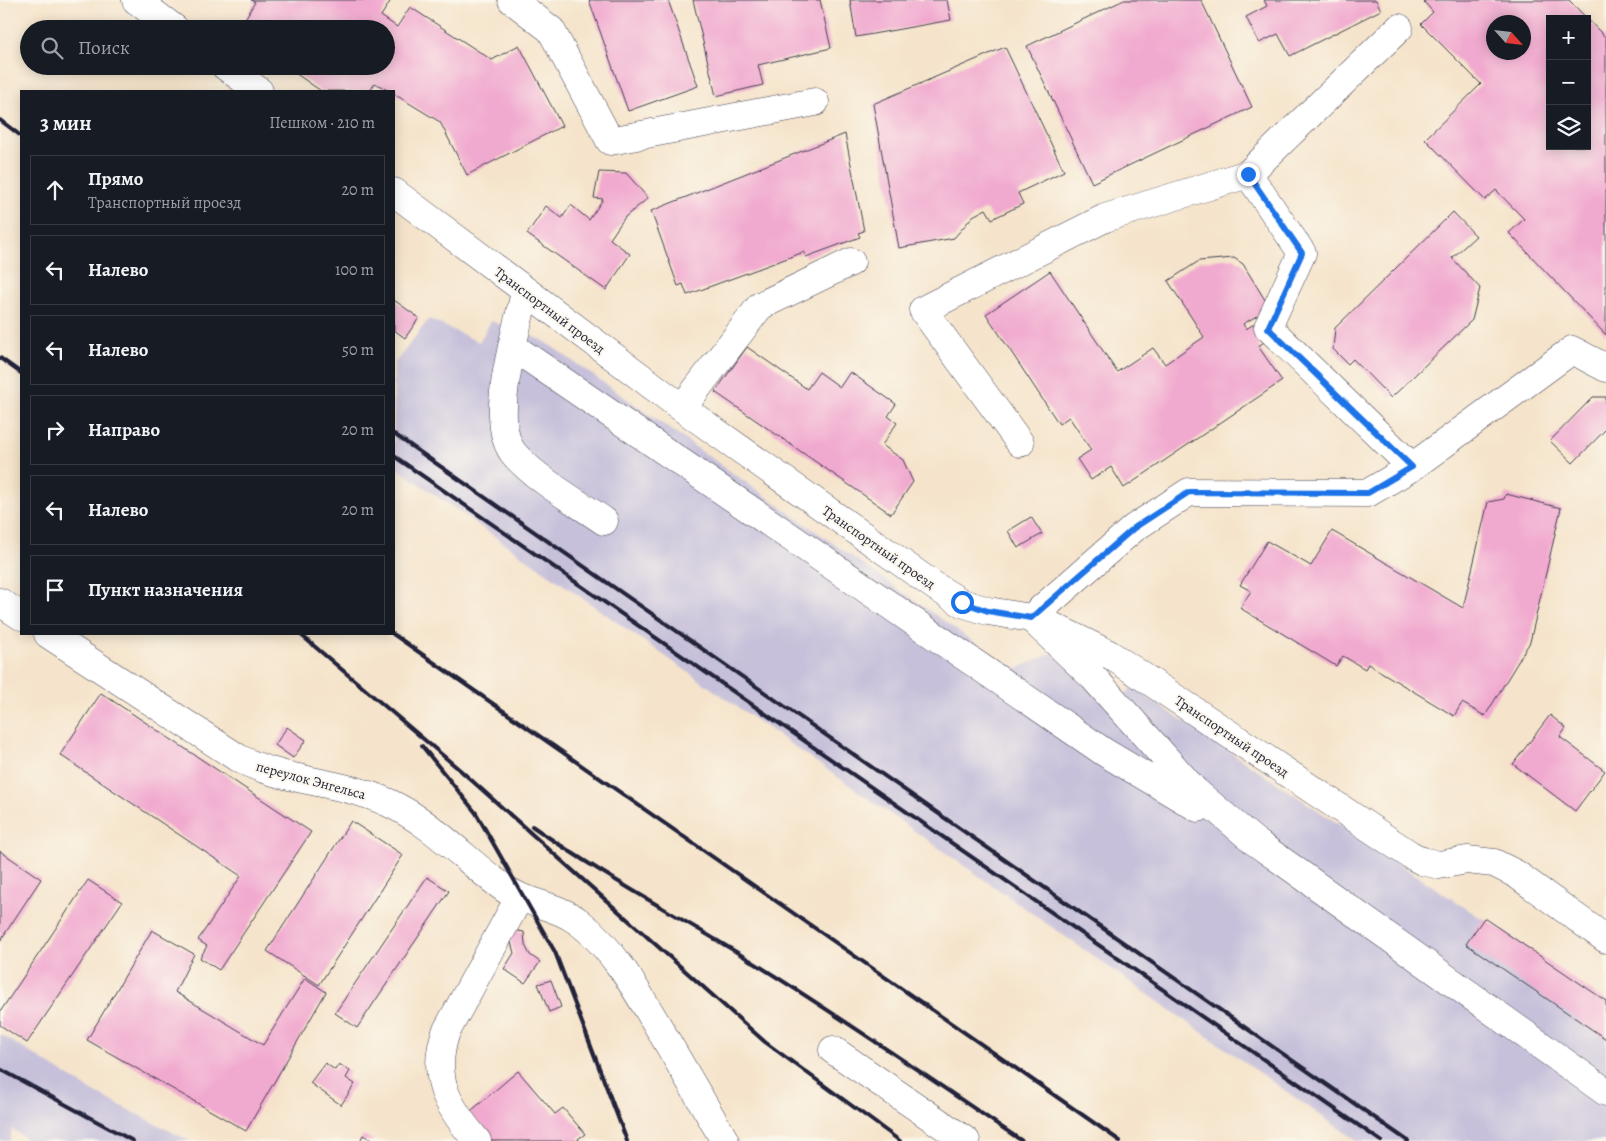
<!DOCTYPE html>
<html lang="ru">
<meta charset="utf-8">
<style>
body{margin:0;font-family:Alegreya,serif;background:#242831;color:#f1f3f6}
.controls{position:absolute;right:15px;top:15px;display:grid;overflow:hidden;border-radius:0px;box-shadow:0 2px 12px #0003}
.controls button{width:45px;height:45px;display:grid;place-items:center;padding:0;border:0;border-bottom:1px solid #363941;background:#171b24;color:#f1f3f6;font:25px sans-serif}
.compass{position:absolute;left:1486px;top:15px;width:45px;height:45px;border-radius:50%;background:#171b24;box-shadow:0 2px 12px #0003;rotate:117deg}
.stop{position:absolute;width:15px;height:15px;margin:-11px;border:4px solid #1a73e8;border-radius:50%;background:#fff}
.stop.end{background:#1a73e8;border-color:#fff;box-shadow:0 1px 5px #0008}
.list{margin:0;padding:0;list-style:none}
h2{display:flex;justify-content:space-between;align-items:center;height:65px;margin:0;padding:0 20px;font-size:21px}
h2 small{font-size:16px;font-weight:400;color:#9ea1a6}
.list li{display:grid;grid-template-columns:32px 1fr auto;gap:15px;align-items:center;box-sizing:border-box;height:70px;margin:0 10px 10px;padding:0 10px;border:1px solid #363941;border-radius:0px}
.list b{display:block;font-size:19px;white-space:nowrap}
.list p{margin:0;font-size:16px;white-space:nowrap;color:#9ea1a6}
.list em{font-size:16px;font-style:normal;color:#9ea1a6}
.icon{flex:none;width:28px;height:28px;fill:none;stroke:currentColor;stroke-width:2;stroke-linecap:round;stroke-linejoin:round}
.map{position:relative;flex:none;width:1606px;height:1141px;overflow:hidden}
.search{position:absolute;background:#171b24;box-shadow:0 2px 12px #0003;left:20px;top:20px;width:375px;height:55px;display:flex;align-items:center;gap:12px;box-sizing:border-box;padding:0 18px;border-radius:28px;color:#9ea1a6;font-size:19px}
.panel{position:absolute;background:#171b24;box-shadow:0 2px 12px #0003;left:20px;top:90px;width:375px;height:545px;border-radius:0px}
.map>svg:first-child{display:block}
.industrial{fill:#c6c0da}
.building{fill:#f1aacf;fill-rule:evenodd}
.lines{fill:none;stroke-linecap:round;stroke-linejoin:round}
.minor-casing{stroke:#423f51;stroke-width:29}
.minor{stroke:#fff;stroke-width:28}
.rail{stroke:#22223b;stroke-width:4}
.route{stroke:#1a73e8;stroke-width:6}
.labels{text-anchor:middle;stroke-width:4;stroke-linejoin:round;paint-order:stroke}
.street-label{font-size:14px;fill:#22223b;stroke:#fbf7ec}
</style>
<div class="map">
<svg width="1606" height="1141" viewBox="0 0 1606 1141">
<rect width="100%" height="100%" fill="#fbf7ec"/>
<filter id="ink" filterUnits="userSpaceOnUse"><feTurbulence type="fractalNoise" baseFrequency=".02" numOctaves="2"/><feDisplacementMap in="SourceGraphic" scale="10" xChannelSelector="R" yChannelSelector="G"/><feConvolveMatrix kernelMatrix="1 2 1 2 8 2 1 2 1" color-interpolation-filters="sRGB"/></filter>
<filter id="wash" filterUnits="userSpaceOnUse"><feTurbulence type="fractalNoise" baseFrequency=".0096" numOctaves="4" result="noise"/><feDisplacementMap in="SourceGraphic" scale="20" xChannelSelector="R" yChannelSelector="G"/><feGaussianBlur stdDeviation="1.12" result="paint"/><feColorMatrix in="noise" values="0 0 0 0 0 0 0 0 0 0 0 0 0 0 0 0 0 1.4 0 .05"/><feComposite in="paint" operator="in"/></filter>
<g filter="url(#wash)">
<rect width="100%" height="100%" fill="#f5e4cb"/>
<path class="industrial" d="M 429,319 L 479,342 L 491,321 L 544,341 L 1014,670 L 1052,653 L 1118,703 L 1132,687 L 1606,1001 L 1606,1141 L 1357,1141 L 394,466 L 394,364 Z
M 0,1034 L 94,1092 L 190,1141 L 29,1141 L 12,1129 L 10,1141 L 0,1141 Z"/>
<g id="blocks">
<path class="building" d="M 251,0 L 391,0 L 381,16 L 397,27 L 410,7 L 492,60 L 519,45 L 562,126 L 467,175 L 440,122 L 394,94 L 394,91 L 389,91 L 375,83 L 370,91 L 321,91 L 285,66 L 386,66 L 386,29 L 239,29 L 255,2 Z
M 589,0 L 668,0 L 698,86 L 628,111 Z
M 693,0 L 820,0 L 831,48 L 758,65 L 763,85 L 716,96 Z
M 850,0 L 947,0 L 951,20 L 856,37 Z
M 1124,0 L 1201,0 L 1252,107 L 1092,183 L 1027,46 Z
M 1264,0 L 1376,0 L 1381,10 L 1290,56 L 1278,34 L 1259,43 L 1246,17 L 1267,6 Z
M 1426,0 L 1569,0 L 1606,38 L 1606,335 L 1509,233 L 1524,219 L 1496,190 L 1485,200 L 1425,139 L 1481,84 L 1421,24 L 1433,12 L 1424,2 ZM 1550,19 L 1587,19 L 1587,146 L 1550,146 ZM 1494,22 L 1524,22 L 1524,52 L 1494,52 Z
M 1005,47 L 1064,171 L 1018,193 L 1023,204 L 992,219 L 986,209 L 973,216 L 954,238 L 899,248 L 873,104 Z
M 845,134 L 864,231 L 858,233 L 860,237 L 806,257 L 804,252 L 687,295 L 683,284 L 678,286 L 651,211 Z
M 599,172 L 626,173 L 648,198 L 625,217 L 610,239 L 630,254 L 606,290 L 527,234 L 546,206 L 562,218 L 571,205 L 589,220 L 603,199 L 594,198 Z
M 1453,212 L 1476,236 L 1452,258 L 1480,288 L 1472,320 L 1391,398 L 1353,359 L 1348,364 L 1333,349 L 1335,328 Z
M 1234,258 L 1243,264 L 1270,308 L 1243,324 L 1246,329 L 1254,324 L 1266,341 L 1258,346 L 1282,381 L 1124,488 L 1111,467 L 1091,480 L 1077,459 L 1091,450 L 1069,417 L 1059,424 L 986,314 L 1050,271 L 1117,372 L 1153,348 L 1165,364 L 1204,337 L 1168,281 L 1199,261 Z
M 394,300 L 419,318 L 405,338 L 394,330 Z
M 747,347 L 807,389 L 819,372 L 840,387 L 850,372 L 896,404 L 888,416 L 897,423 L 882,445 L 903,460 L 913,482 L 891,514 L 715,392 Z
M 1593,397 L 1606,397 L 1606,429 L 1573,463 L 1550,441 Z
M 1506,494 L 1561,508 L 1530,642 L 1485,716 L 1462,703 L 1454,716 L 1368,664 L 1365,669 L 1343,656 L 1336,666 L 1240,608 L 1251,591 L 1240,585 L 1267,541 L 1311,566 L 1332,531 L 1463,608 L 1488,502 L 1504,499 Z
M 1031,517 L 1042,534 L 1018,548 L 1008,531 Z
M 101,693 L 311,832 L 219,970 L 200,958 L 207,946 L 198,940 L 241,876 L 60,755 Z
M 1550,715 L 1566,728 L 1560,737 L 1605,771 L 1575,811 L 1513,764 Z
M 287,727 L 306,740 L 293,758 L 275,745 Z
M 351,821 L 403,855 L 319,985 L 267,951 Z
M 0,851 L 41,879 L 0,941 Z
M 427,877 L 449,891 L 357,1028 L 335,1013 Z
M 88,880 L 122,902 L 27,1043 L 0,1025 L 0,1012 Z
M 1484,918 L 1606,1001 L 1606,1039 L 1466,944 Z
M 152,930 L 194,954 L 175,992 L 263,1045 L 305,978 L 326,992 L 246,1131 L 87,1040 Z
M 513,930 L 524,932 L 525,945 L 530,955 L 540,962 L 525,983 L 504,969 L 514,953 L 509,935 Z
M 551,980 L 561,1007 L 549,1012 L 538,984 Z
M 325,1063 L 335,1070 L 339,1064 L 350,1071 L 346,1078 L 355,1084 L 341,1105 L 310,1083 Z
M 518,1071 L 555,1114 L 563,1108 L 585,1134 L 578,1139 L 579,1141 L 486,1141 L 465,1116 Z
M 363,1135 L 374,1141 L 360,1141 Z"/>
</g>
</g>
<g filter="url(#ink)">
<use href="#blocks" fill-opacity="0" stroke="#423f51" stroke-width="1"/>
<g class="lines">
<g class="minor-casing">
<path id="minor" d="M 136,0 L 175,29
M 512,0 L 551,30 L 610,141 L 815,102
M 225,66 L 259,91
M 1248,174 L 1302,253 L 1268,327 L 1412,467
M 394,192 L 682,408 L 936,587 L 962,603 L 988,611 L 1031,618 L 1050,625 L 1109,654 L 1409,854 L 1422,861 L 1439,865 L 1467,860 L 1494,863 L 1516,874 L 1606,939
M 525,292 C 517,331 486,423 515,455 C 536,479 578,503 604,521
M 513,347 L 1104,752 L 1198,808
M 1606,368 L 1572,350 L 1412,467 L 1368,493 L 1189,492 L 1134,528 L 1031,618 L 1093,677 L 1195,791 L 1254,841 L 1606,1092
M 682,408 L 760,306 L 851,262
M 1020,443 L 923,310 L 1105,218 L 1248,174 L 1399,28
M 0,602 L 21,616
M 48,634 L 238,758 C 286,783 340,780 389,803 C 432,823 463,858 501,886 C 524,904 555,904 579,922 C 616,951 638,993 662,1033 C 683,1069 704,1105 725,1141
M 833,1050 L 966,1141
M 477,1141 C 448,1107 430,1078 446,1032 L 519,898"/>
</g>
<use href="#minor" class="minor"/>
<path class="rail" d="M 0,120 L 21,136
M 0,358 L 21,373
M 394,434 L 1408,1141
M 394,456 L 1381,1141
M 300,634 L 460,770 L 765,1042 L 900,1141
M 393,634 L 1120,1141
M 422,746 L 476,813 L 555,952 L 627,1141
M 532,826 C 602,875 678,916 751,961 C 843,1018 932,1080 1022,1141
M 0,1069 L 133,1141"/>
</g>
</g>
<g class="lines" filter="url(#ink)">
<path class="route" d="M 962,602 L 988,611 L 1031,618 L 1134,528 L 1189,492 L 1368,493 L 1412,467 L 1268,328 L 1302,253 L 1248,174"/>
</g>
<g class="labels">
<g class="street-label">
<text transform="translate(550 310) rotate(37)" y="5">Транспортный проезд</text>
<text transform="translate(879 547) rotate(35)" y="5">Транспортный проезд</text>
<text transform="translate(1232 736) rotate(34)" y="5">Транспортный проезд</text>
<text transform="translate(311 780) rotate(15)" y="5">переулок Энгельса</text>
</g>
</g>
</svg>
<div class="controls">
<button>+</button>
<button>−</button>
<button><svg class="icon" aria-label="layers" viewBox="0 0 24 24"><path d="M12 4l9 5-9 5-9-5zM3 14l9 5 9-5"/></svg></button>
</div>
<svg class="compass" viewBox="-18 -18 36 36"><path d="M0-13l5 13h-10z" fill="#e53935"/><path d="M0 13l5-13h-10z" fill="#9ea1a6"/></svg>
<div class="stop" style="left:962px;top:602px"></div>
<div class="stop end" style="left:1248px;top:174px"></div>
<div class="search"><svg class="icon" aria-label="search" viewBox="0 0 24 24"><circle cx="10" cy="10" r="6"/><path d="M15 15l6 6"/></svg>Поиск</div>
<section class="panel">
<h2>3 мин<small>Пешком · 210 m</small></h2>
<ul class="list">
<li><svg class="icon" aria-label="ahead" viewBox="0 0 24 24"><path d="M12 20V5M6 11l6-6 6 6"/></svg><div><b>Прямо</b><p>Транспортный проезд</p></div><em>20 m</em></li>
<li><svg class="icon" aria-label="left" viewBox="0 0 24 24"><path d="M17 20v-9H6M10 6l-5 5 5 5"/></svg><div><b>Налево</b></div><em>100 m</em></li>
<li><svg class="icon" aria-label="left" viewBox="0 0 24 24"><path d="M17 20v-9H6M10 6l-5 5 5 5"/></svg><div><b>Налево</b></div><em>50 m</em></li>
<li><svg class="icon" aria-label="right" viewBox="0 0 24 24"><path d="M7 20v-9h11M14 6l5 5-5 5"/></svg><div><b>Направо</b></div><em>20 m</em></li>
<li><svg class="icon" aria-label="left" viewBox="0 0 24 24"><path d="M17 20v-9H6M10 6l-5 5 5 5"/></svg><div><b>Налево</b></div><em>20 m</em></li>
<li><svg class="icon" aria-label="arrive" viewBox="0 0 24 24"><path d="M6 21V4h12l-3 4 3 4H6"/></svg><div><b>Пункт назначения</b></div></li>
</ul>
</section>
</div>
